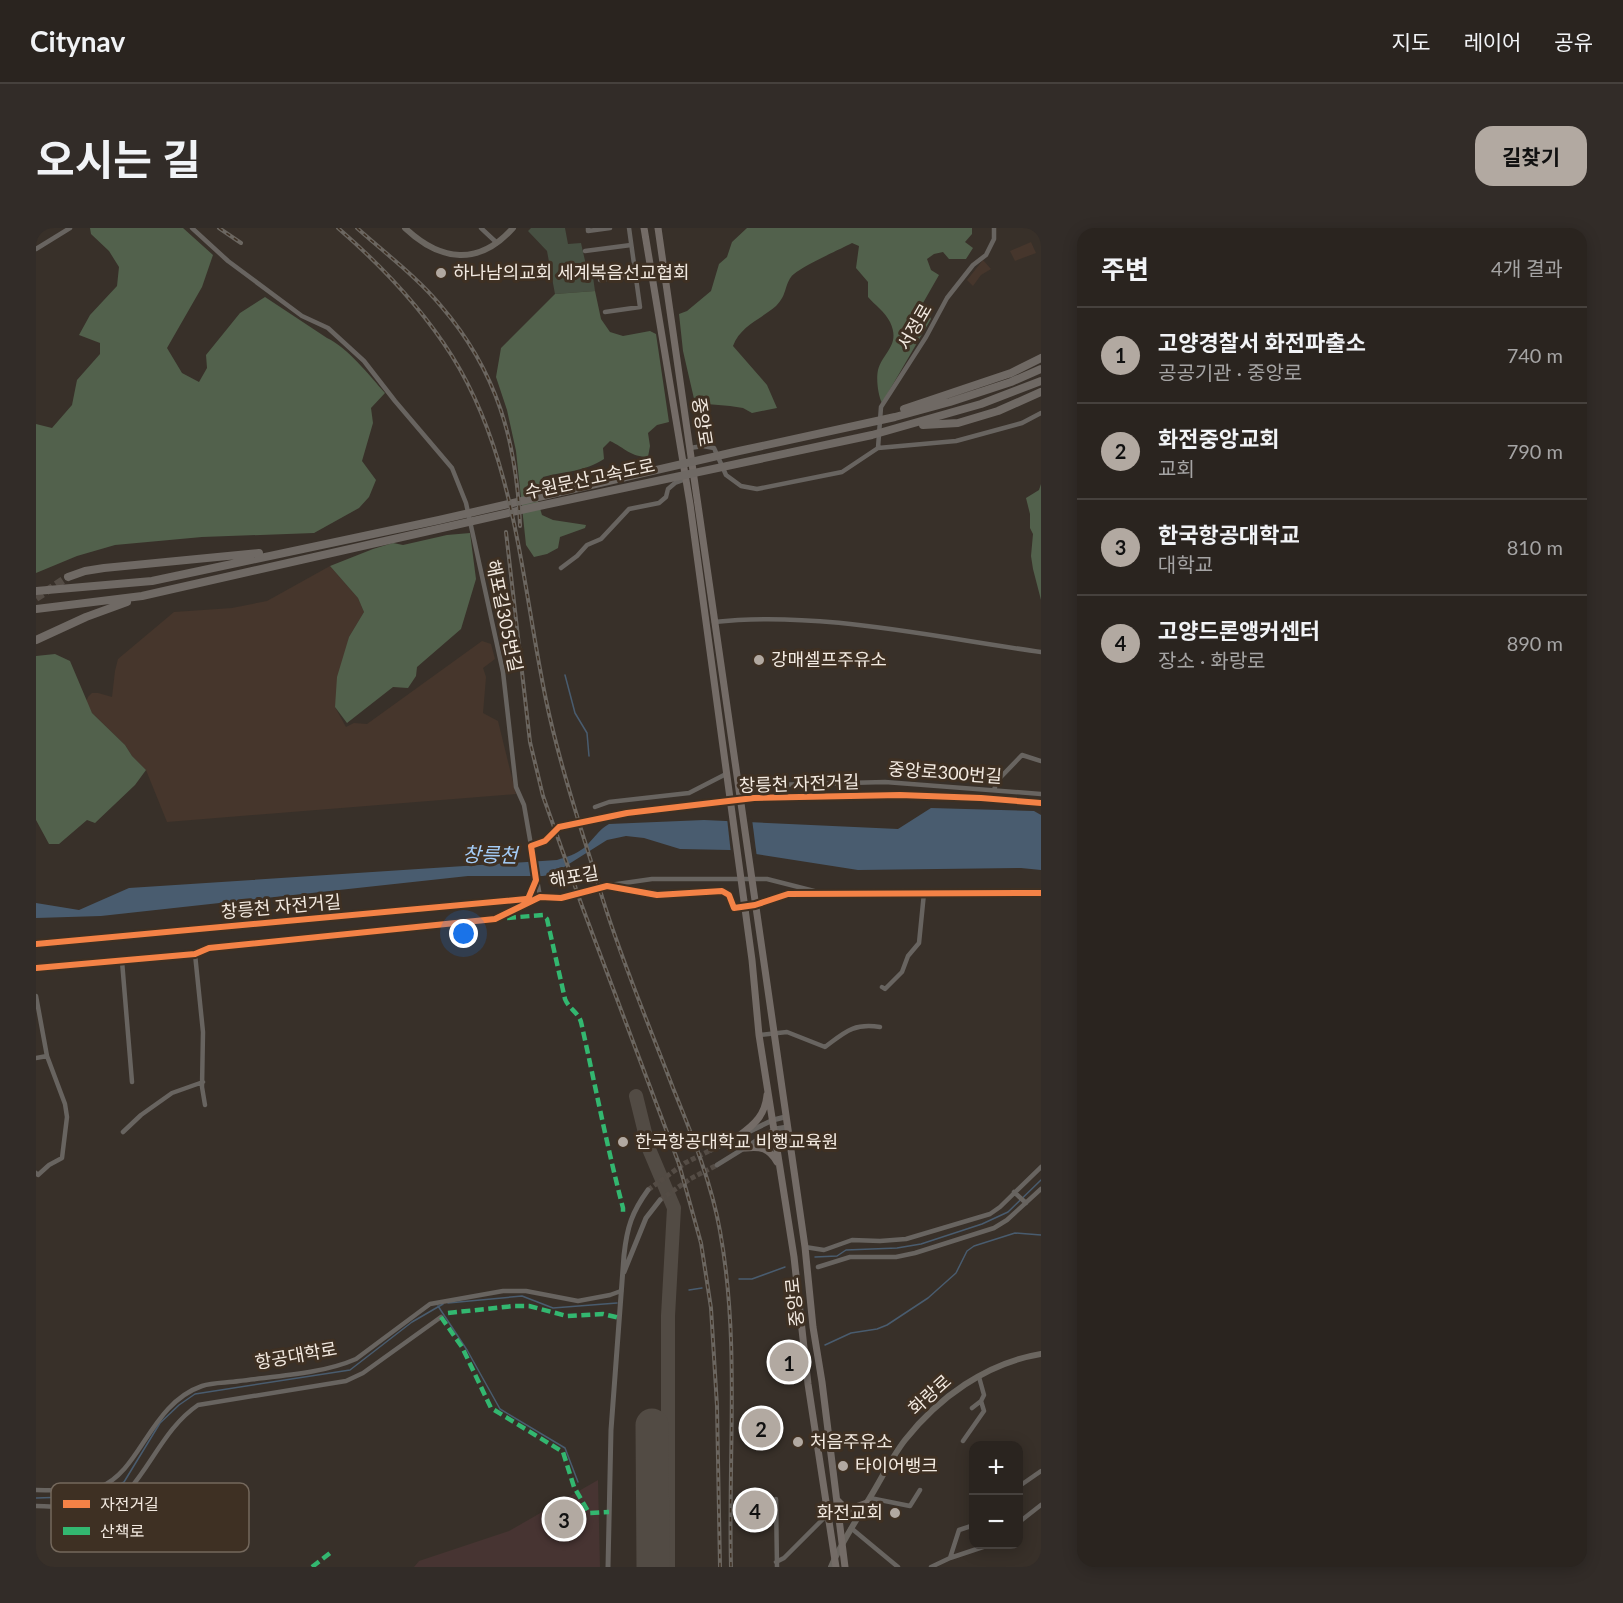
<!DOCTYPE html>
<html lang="ko">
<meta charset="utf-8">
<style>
body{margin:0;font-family:Lato,"Noto Sans KR",sans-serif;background:#322c28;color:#f1f3f6}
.controls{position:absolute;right:18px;bottom:18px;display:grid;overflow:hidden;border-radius:12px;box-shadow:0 3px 15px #0003}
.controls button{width:54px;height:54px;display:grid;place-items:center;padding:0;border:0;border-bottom:2px solid #46413d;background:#2a241f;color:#f1f3f6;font:30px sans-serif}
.you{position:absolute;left:428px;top:706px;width:21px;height:21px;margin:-15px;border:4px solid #fff;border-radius:50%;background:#1a73e8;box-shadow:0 0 0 9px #1a73e833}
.badge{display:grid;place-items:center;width:39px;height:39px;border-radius:50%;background:#b2a9a1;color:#111;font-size:20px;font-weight:700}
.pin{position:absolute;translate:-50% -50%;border:3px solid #fff;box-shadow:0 2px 6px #0006}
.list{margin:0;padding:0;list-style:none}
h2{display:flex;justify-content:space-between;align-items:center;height:78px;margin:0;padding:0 24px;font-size:26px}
h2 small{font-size:20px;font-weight:400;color:#a5a4a4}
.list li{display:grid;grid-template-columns:39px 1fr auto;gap:18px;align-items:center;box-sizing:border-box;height:96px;padding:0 24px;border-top:2px solid #46413d}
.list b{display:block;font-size:22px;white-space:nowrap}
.list p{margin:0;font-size:20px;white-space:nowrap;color:#a5a4a4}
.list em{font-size:20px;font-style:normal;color:#a5a4a4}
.map{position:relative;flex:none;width:1005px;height:1339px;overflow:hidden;border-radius:18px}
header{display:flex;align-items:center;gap:36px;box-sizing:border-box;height:84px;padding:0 30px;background:#2a241f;border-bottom:2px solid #46413d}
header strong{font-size:28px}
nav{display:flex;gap:33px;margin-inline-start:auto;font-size:21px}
.intro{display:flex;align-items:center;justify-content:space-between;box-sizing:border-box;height:144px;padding:0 36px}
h1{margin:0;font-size:42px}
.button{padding:15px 27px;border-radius:18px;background:#b2a9a1;color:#111;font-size:21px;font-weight:700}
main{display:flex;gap:36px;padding:0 36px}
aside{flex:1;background:#2a241f;border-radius:18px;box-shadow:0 3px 15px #0003}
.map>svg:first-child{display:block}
.industrial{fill:#46362c}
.education{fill:#473432}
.green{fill:#475042}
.forest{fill:#52614c}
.water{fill:#495c6f}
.pier{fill:#383029}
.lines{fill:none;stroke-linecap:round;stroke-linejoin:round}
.stream{stroke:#495c6f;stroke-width:1.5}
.taxiway{stroke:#524b44;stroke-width:14}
.runway{stroke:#524b44;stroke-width:33}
.tertiary-tunnel{stroke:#544c45;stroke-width:5;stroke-dasharray:5 2.5;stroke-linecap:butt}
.motorway-tunnel{stroke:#544c45;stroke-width:8;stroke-dasharray:8 4;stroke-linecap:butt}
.minor{stroke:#686460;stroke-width:4.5}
.tertiary{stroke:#686460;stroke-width:5}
.secondary{stroke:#6b6660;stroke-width:6}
.primary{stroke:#746c67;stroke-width:7}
.motorway{stroke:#6f6964;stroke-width:8}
.rail-casing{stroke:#6b6660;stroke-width:4}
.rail{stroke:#3e3023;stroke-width:1.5;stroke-dasharray:4.5;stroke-linecap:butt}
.quiet{stroke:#33b770;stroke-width:4.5;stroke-dasharray:9 4.5;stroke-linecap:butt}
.cycleway-casing{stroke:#3e3023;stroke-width:10}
.cycleway{stroke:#f48246;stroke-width:6}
.poi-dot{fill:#b2a9a1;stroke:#3e3023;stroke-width:2}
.labels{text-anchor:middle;stroke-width:6;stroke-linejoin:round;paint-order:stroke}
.poi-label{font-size:18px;fill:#f3eae1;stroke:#3e3023;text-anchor:start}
.street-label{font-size:18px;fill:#f3eae1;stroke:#3e3023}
.water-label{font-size:20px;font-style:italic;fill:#a5cdf8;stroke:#3e3023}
.key{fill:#3e3023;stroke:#74685c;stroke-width:1.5}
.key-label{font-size:16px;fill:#f3eae1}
</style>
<header>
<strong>Citynav</strong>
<nav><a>지도</a><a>레이어</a><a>공유</a></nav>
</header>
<div class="intro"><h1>오시는 길</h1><a class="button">길찾기</a></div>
<main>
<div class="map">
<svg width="1005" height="1339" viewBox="0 0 1005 1339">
<rect width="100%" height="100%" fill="#383029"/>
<path class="industrial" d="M 995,14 L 1000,25 L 979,33 L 974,23 Z
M 947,32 L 955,41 L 945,47 L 937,58 L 931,52 Z
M 294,338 L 322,370 L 328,384 L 313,409 L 299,479 L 310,499 L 318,495 L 331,496 L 446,413 L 455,416 L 459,431 L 447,440 L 450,449 L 447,485 L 462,493 L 480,566 L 131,594 L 110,542 L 96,528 L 89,517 L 56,485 L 50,474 L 52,469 L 56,465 L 62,465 L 76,469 L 79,443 L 82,431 L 138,384 L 196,380 L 231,373 Z"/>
<path class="education" d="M 562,1252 L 564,1339 L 378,1339 L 383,1333 L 473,1303 Z"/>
<path class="green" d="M 495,0 L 529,0 L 532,16 L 545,15 L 550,37 L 556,42 L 559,63 L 519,66 L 511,23 L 492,3 Z"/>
<path class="forest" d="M 54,0 L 147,0 L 177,27 L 166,59 L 131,120 L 146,145 L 163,154 L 171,140 L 170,127 L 204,85 L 229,69 L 291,110 C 312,120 333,147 349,165 L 335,180 L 337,195 L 326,233 L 340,252 L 333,269 L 323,280 L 278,305 L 166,309 L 79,317 L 41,328 L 0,345 L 0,196 L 16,200 L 36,177 L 41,152 L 64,126 L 64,115 L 43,107 L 54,87 L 81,58 L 83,39 L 73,23 L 55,6 Z
M 711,0 L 936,0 L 936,6 L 929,14 L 937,20 L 930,31 L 913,31 L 907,24 L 898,26 L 891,31 L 895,42 L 903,47 L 887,75 L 895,91 L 846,175 C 842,167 840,151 842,142 C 847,124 865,117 854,94 C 849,84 839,77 832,69 L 832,54 L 820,40 L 823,18 L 816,15 C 803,22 763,39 755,49 C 748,59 751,67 740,78 C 725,91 704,98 697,118 L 731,157 L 741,180 L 716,185 L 707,180 L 694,178 L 659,175 L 647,123 L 643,86 L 651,83 L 675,63 L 683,36 L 691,29 L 696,14 Z
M 559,63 L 565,91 L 574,104 L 587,108 L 614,103 L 620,106 L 633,194 L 621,197 L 612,205 L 614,218 L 612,229 C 595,229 589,220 574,213 L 567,220 L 568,231 C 548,244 529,243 507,249 L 500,267 L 506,287 L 517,292 L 550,297 L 549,300 L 524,309 L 522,320 L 511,326 L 498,329 L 490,317 L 480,223 L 471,182 L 460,149 L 465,120 L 519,66 Z
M 1005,256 L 1005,372 L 997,341 L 995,328 L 997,306 L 994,300 L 994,286 L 990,270 L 1003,262 Z
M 434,305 L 440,351 L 425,401 L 381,439 L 380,448 L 372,460 L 357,459 L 311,495 L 299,479 L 301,449 L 313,409 L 328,384 L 322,370 L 294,338 L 337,321 L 357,315 L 367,317 L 411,307 Z
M 19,426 L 34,433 L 56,485 L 89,517 L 96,528 L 110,542 L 99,557 L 59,595 L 51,592 L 23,616 L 13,616 L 0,592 L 0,428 Z"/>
<path class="water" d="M 895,580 L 998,583 L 1005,587 L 1005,642 L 985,640 L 822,642 L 694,622 L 644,621 L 608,610 L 590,608 L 571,612 L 517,646 L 507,648 L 432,648 L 65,688 L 0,690 L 0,675 L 43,682 L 93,660 L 521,632 C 531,629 540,626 548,620 C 557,612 563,601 573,596 L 668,592 L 862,601 Z"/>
<path class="pier" d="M 691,590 L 716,591 L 721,630 L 695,626 Z"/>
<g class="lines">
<path class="stream" d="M 529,447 L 539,485 L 551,505 L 553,528
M 779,1029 L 801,1028 L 810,1022 L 861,1020 L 885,1016 L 946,996 L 972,984 L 1005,952
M 703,1051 L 716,1051 L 749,1039
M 653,1062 L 666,1060
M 412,1075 L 486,1068 L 517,1080 L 581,1075
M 402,1078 L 431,1122 L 464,1181 L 529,1220 L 542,1254
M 789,1117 L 815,1105 L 841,1101 L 851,1097 L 892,1070 L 920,1045 L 931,1023 L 938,1018 L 979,1005 L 1005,1007
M 0,1270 L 63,1268 L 88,1254 L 124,1195 L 143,1177 L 159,1166 L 314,1142 L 376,1094 L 407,1076"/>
<path class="taxiway" d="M 600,868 L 613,921 L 638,980 L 632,1088 L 632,1339"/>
<path class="runway" d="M 616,1197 L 617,1339"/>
<path class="tertiary-tunnel" d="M 612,962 L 649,935 L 675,922
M 624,972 L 654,951 L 681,937"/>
<path class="motorway-tunnel" d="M 0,370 L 32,349"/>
<path class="minor" d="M 156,0 L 192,33 L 266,88 L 292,100 L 328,133 L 359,173 L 416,240 L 430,275 L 467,444 L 480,559 L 488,577 L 504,669
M 445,0 L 461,15
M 552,0 L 552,3 L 574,0
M 0,21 L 34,0
M 549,23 L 595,17
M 564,52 L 599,47
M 569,84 L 604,79 L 593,0
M 654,220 L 667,218 L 678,220 L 690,247 L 705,258 L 721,261 L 806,244 L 842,220 L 920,213 L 986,195 L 1005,185
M 842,220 L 845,179 L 890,109 L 911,70 L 937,37 L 950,27 L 958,11 L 958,0
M 525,340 L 541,328 L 551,317 L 565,311 L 593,281 L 623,275 L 630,269 L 632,261 L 639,255 L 650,251
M 678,394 C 781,382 902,410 1005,424
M 702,558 L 849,554 L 1005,566
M 958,562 L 961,553 L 986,527 L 1005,533
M 559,579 L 573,574 L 653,565 L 690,546
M 574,657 L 616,651 L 731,651 L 786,665
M 159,726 L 167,804 L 166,859 L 169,877
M 86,733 L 96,854
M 0,740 L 159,726 L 173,720 L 459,691 L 504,669 L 525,670 L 571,658 L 621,667 L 686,663 L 693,667 L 698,680 L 719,677 L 752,666 L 1005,665
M 846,759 L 849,761 L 866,744 L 872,728 L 883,715 L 888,665
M 0,768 L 11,828 L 29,876 L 31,889 L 26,930 L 13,937 L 2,947 L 0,945
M 723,807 L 751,804 L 789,819 C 809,804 817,795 844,799
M 0,830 L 11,828
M 87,904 L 105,887 L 136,865 L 167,854
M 978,964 L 990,975
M 769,1019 L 788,1022 L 816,1012 L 844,1013 L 870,1011 L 954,986 L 964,979 L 1005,939
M 782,1039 L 814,1029 L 860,1029 L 879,1025 L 958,1000 L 971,992 L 1005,961
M 936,1180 L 945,1173
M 927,1213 L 948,1183 L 945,1173 L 948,1167 L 943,1149
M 982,1259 L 1005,1243
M 0,1262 C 17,1262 48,1265 64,1259 C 105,1243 114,1176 166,1158 C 177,1154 191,1155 203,1153 C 240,1148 286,1146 320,1131 L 394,1076 L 467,1063 L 490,1063 L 542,1073 L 574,1067 L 585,1063
M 834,1270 L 874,1278 L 884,1262
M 740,1271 L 741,1339
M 0,1278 C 22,1278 48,1283 69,1276 C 76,1273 88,1268 93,1262 C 117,1234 131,1198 162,1177 L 310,1153 L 327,1145 L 405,1089
M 982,1295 L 1005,1277
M 815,1300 L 862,1339
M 914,1330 L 923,1302 L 938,1297
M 740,1334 L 748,1330 L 791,1287
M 895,1339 L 914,1330 L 956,1316"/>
<path class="tertiary" d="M 675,922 L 737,892 L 749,889
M 681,937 L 739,901 L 751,899
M 588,1044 L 610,990 L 624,972
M 572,1339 L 575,1202 L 588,1027 C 591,999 596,984 612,962"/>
<path class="secondary" d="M 369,0 C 405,34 443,38 477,0
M 795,1339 C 805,1315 820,1293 833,1271 C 845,1252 855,1230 869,1212 C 902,1170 950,1135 1005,1126"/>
<path class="primary" d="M 608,0 L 654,276 L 716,732 L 723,807 L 758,1029 L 772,1156 L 800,1339
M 622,0 L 769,1019 L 777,1099 L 786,1154 L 809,1339
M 704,907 C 719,896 729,887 731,867
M 709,920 C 725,918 733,920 741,934
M 802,1273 L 807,1278 L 814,1281 L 831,1275"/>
<path class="motorway" d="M 868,181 L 975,145 L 1005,130
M 887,197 L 922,195 L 962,183 L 1005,164
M 32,349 L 49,343 L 68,340 L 223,325
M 0,363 L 116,353 L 403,292 L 703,223 L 859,189 L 914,174 L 975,154 L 1005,141
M 0,381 L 106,368 L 494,280 L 836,207 L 945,176 L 1005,153
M 0,412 L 50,389 L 91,374"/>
<g class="rail-casing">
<path id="rail" d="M 183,0 L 205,15
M 302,0 C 346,38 385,79 416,128 C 480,230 486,357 510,472 C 524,539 547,606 567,672 C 587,736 613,797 637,860 C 656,907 675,953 684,1003 C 704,1113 692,1227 695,1339
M 321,0 C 349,25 381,49 405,78 C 461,143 481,214 484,298
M 470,304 L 494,514 L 507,568 L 546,678 L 643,936 L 665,1015 L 675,1080 L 681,1178 L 684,1339"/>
</g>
<use href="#rail" class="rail"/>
<path class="quiet" d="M 471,690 L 507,687 L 511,691 L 529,771 C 533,781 542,784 545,794 C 559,856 571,919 587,980 L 587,987
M 412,1085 L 478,1078 L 493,1078 L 531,1088 L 567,1086 L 584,1090
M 405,1089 L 426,1119 L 455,1180 L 527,1224 L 538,1259 L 553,1285 L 573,1284
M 276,1339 L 294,1325"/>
<g class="cycleway-casing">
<path id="cycleway" d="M 492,671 L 500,652 L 495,618 L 509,613 L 523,599 L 591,585 L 718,570 L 864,567 L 945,570 L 1005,575
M 0,716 L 490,671
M 0,740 L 159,726 L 173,720 L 459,691 L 504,669 L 525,670 L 571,658 L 621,667 L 686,663 L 693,667 L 698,680 L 719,677 L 752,666 L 1005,665"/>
</g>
<use href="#cycleway" class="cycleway"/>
</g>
<g class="poi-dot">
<circle cx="405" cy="45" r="6"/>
<circle cx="723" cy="432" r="6"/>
<circle cx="587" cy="914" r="6"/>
<circle cx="762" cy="1214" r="6"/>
<circle cx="807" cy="1238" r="6"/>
<circle cx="859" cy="1285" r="6"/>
</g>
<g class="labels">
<g class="poi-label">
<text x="417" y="51">하나남의교회 세계복음선교협회</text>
<text x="735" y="438">강매셀프주유소</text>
<text x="599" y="920">한국항공대학교 비행교육원</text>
<text x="774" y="1220">처음주유소</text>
<text x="819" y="1244">타이어뱅크</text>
<text x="847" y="1291" text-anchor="end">화전교회</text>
</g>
<g class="street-label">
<text transform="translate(879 99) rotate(-60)" y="6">서정로</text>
<text transform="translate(666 194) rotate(81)" y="6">중앙로</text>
<text transform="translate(554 251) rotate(-12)" y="6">수원문산고속도로</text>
<text transform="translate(468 388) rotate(78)" y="6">해포길305번길</text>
<text transform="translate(909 545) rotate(4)" y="6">중앙로300번길</text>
<text transform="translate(763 556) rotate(-2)" y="6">창릉천 자전거길</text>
<text transform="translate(538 649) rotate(-10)" y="6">해포길</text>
<text transform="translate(245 679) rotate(-5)" y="6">창릉천 자전거길</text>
<text transform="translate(759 1074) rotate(-96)" y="6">중앙로</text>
<text transform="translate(260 1128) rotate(-10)" y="6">항공대학로</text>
<text transform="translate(894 1167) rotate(-42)" y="6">화랑로</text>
</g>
<g class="water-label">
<text transform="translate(454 627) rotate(1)" y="7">창릉천</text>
</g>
</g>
<rect x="15" y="1255" width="198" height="69" rx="9" class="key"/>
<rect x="27" y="1272" width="27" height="8" fill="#f48246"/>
<rect x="27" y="1299" width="27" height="8" fill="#33b770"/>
<g class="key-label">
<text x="64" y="1282">자전거길</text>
<text x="64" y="1309">산책로</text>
</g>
</svg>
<div class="controls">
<button>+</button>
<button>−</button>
</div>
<div class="you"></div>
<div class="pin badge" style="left:753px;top:1134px">1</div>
<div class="pin badge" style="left:725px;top:1200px">2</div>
<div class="pin badge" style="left:528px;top:1291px">3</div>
<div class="pin badge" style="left:719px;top:1282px">4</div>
</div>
<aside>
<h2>주변<small>4개 결과</small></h2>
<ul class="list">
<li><span class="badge">1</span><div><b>고양경찰서 화전파출소</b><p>공공기관 · 중앙로</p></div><em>740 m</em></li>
<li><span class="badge">2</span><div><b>화전중앙교회</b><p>교회</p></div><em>790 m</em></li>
<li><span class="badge">3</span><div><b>한국항공대학교</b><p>대학교</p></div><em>810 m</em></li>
<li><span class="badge">4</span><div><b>고양드론앵커센터</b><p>장소 · 화랑로</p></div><em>890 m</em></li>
</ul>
</aside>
</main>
